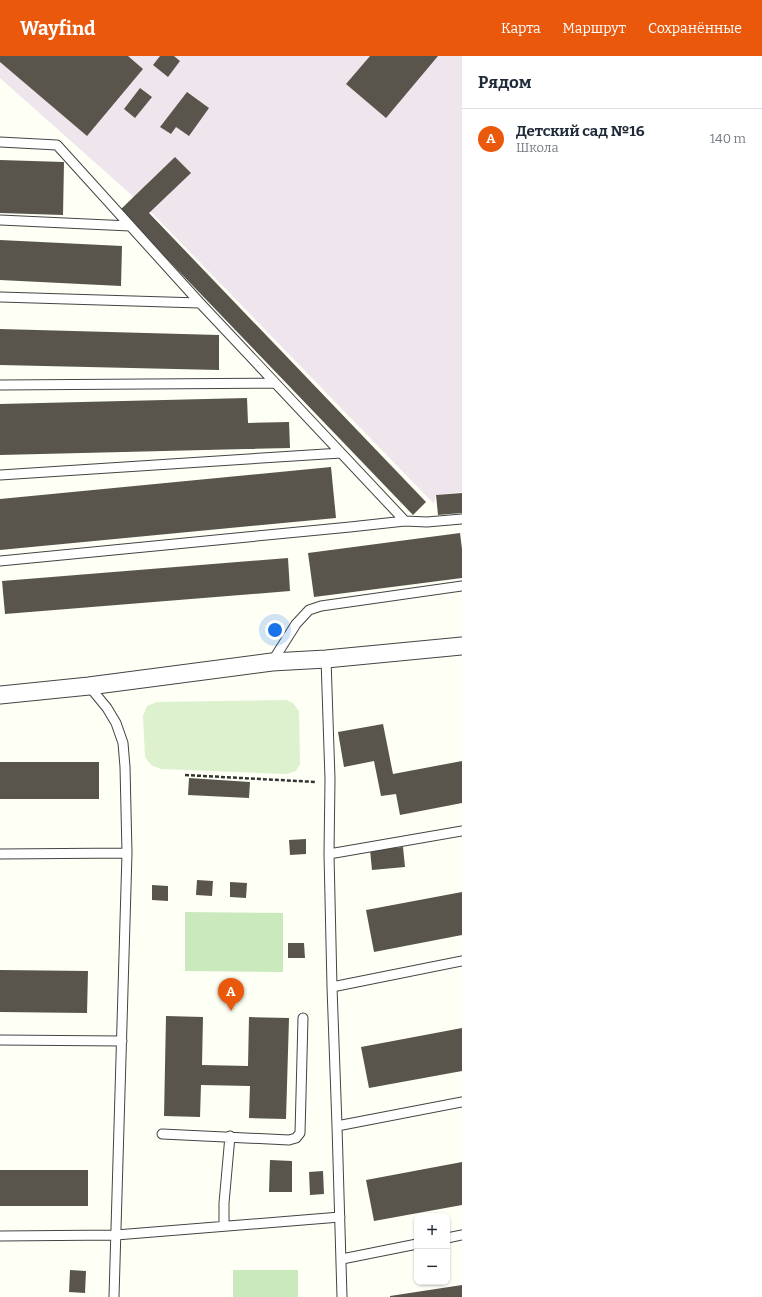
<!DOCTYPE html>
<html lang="ru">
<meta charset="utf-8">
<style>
body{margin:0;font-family:Bitter,serif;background:#f2f2f3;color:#1f2937}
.controls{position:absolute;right:12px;bottom:12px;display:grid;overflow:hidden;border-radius:8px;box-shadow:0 1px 3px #0004}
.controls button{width:36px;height:36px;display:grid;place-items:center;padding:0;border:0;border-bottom:1px solid #e0e1e3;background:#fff;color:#1f2937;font:20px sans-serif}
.you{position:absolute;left:275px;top:574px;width:14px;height:14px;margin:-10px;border:3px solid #fff;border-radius:50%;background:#1a73e8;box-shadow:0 0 0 6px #1a73e833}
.badge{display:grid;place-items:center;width:26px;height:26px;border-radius:50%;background:#ea580c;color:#fff;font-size:13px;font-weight:700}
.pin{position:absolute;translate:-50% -33px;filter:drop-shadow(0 1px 2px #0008)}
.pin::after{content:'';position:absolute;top:21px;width:14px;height:12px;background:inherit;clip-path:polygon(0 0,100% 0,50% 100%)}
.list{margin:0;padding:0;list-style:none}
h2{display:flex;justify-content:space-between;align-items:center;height:52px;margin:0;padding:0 16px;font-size:17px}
h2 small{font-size:13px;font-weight:400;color:#747a83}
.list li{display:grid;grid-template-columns:26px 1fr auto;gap:12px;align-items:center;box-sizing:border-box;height:60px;padding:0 16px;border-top:1px solid #e0e1e3}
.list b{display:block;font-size:15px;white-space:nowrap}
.list p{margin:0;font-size:13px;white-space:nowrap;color:#747a83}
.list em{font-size:13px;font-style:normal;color:#747a83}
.map{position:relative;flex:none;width:462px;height:1241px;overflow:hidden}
header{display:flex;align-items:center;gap:24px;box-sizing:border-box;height:56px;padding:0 20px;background:#ea580c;color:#fff}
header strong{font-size:19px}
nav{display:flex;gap:22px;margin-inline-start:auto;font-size:14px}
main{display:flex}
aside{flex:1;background:#fff}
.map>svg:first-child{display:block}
.industrial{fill:#efe6ed}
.green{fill:#caeabe}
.pitch{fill:#ddf1cf}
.building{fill:#59554d}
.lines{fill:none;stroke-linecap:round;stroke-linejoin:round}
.lane-casing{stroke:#444;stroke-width:11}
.street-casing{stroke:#444;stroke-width:19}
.path{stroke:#333;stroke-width:2.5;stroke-dasharray:4 2;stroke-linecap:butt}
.lane{stroke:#fff;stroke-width:9}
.street{stroke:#fff;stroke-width:17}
</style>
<header>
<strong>Wayfind</strong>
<nav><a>Карта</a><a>Маршрут</a><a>Сохранённые</a></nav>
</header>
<main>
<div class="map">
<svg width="462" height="1241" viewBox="0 0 462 1241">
<rect width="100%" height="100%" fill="#fefff5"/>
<path class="industrial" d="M 0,0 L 462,0 L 462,436 L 436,439 L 434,448 L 154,159 L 0,22 Z"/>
<path class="green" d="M 185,856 L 283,857 L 283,916 L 185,915 Z
M 233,1214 L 298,1214 L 298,1241 L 233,1241 Z"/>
<path class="pitch" d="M 286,644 L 293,647 L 299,655 L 300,708 L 296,715 L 287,718 L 161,713 L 151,709 L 145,701 L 143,660 L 147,650 L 157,646 Z"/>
<path class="building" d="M 0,0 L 128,0 L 143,13 L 87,80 L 0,6 Z
M 160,0 L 174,0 L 180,5 L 168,21 L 153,9 Z
M 370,0 L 438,0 L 386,62 L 346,28 Z
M 140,32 L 152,41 L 135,62 L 124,53 Z
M 187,36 L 209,52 L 189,80 L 176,71 L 171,78 L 160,71 Z
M 175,101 L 191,117 L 149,157 L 426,446 L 413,459 L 120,154 Z
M 0,104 L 64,106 L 63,159 L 0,157 Z
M 0,184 L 122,190 L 121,230 L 0,224 Z
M 0,273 L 219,279 L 219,314 L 0,309 Z
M 247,342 L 248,367 L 289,366 L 290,392 L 0,399 L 0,348 Z
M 331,411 L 336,462 L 0,494 L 0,443 Z
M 462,437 L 462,457 L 438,459 L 436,439 Z
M 460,477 L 462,493 L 462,522 L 314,541 L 308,497 Z
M 288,502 L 290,535 L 5,558 L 2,525 Z
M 383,668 L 393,718 L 462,705 L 462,747 L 400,759 L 396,738 L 381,740 L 374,705 L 344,711 L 338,676 Z
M 0,706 L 99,706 L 99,743 L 0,743 Z
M 189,722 L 250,726 L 249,742 L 188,739 Z
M 306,783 L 306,798 L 290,799 L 289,784 Z
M 403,791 L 405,811 L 372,814 L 370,794 Z
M 197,824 L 213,825 L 212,840 L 196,839 Z
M 230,826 L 247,827 L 246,842 L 230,841 Z
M 152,829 L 168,830 L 168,845 L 152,844 Z
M 462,836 L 462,879 L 374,896 L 366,854 Z
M 288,887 L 304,887 L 305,902 L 288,902 Z
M 0,914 L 88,915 L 87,957 L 0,956 Z
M 166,960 L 203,961 L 202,1009 L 248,1010 L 249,961 L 289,962 L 286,1063 L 249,1062 L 250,1030 L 201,1029 L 200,1061 L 164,1060 Z
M 462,972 L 462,1015 L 369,1032 L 361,991 Z
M 270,1104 L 292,1105 L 292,1136 L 269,1136 Z
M 462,1106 L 462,1149 L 374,1165 L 366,1124 Z
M 0,1114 L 88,1114 L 88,1150 L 0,1150 Z
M 323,1115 L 324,1138 L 310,1139 L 309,1116 Z
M 70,1214 L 86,1215 L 85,1237 L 69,1236 Z
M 462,1229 L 462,1241 L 390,1241 L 390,1240 Z"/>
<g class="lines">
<g class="lane-casing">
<path id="lane" d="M 0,86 L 57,89 L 200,247 L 405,465 L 427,466 L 462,463
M 0,164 L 130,170
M 0,241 L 200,247
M 0,329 L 275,327
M 0,419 L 341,397
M 0,505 L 350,471 L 405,465
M 326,603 L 330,723 L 329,798 L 332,931 L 337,1070 L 342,1241
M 272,606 L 296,568 L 309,554 L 321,550 L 462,530
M 89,630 L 107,652 L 116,667 L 123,687 L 125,711 L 127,797 L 114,1241
M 0,798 L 127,797
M 329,798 L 462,775
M 332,931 L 462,905
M 0,984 L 122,985
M 337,1070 L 462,1046
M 162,1078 L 289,1084 L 296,1082 L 300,1077 L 303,962
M 224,1170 L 224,1147 L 230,1080
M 0,1180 L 116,1179 L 340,1161
M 447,1182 L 462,1179
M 342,1203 L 417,1188"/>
</g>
<g class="street-casing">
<path id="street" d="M 0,639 L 89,630 L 272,606 L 326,603 L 462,590"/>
</g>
<path class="path" d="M 185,719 L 316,726"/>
<use href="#lane" class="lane"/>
<use href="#street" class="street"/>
</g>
</svg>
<div class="controls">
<button>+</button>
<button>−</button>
</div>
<div class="you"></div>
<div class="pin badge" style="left:231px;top:955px">A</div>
</div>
<aside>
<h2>Рядом<small></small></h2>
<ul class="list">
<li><span class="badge">A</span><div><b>Детский сад №16</b><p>Школа</p></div><em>140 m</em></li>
</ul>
</aside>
</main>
